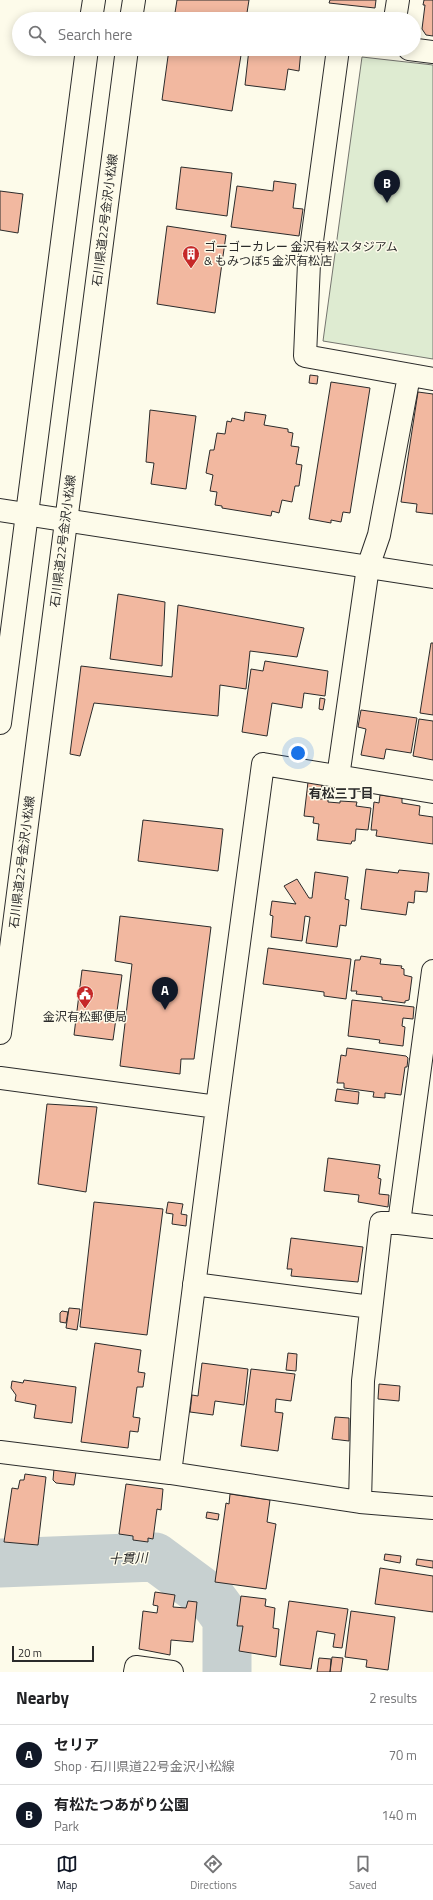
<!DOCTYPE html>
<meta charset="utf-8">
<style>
body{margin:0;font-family:"Titillium Web","Noto Sans JP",sans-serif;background:#f6f6f6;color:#202124}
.scale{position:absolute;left:12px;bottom:10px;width:82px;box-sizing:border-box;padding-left:4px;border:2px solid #2b2b2b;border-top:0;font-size:11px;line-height:14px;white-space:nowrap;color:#2b2b2b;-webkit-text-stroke:3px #fdfbea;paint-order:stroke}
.you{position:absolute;left:298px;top:753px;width:14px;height:14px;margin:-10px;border:3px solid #fff;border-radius:50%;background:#1a73e8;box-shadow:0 0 0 6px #1a73e833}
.badge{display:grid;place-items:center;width:26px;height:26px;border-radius:50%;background:#111827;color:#fff;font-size:13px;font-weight:700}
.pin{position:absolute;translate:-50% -33px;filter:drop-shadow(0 1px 2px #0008)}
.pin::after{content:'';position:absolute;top:21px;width:14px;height:12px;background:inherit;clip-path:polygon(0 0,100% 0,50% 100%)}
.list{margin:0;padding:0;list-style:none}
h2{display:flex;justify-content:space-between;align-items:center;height:52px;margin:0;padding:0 16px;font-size:17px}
h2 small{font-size:13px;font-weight:400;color:#757577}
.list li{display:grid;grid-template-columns:26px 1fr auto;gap:12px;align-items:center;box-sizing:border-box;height:60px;padding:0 16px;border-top:1px solid #e0e0e0}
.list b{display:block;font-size:15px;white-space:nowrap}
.list p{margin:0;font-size:13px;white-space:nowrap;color:#757577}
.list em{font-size:13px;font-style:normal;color:#757577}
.icon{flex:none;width:22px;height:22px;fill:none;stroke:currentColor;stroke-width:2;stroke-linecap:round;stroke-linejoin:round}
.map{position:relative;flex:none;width:433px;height:1672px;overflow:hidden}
.search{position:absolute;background:#fff;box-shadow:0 2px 10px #0003;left:12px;right:12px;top:12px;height:44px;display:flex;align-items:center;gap:10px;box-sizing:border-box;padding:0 14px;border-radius:22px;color:#757577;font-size:15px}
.sheet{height:172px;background:#fff}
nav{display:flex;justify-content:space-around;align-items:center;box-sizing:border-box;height:56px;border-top:1px solid #e0e0e0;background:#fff;font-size:11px;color:#757577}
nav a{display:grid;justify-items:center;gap:2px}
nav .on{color:#111827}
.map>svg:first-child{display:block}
.green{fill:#deebd1;stroke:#74746e}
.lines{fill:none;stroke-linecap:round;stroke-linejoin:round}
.river{stroke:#c7d0d0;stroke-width:49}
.building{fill:#f2b8a0;stroke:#2b2b2b}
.street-casing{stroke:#2b2b2b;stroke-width:24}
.secondary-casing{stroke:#2b2b2b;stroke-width:24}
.primary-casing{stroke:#2b2b2b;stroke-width:24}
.street{stroke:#fdfbea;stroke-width:22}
.secondary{stroke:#fdfbea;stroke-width:22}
.primary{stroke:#fdfbea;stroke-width:22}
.labels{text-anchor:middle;stroke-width:3;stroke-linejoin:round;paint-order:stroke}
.street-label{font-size:12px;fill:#2b2b2b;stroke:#fdfbea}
.poi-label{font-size:12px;fill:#2b2b2b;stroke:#fdfbea;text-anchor:start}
.neighbourhood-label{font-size:13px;font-weight:bold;fill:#2b2b2b;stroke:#fdfbea}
.water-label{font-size:13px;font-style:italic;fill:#2b2b2b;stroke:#fdfbea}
</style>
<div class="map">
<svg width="433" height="1672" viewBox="0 0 433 1672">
<rect width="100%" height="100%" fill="#fdfbea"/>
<path class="green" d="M 362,57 L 433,65 L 433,359 L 323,341 Z"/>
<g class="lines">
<path class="river" d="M 0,1563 L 155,1557 L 213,1600 L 227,1619 L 227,1672"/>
</g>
<path class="building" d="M 177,0 L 249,0 L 246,19 L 174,19 Z
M 330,0 L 376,0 L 375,8 L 329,3 Z
M 424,0 L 433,0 L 433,36 L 426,35 L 422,29 L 425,5 L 423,5 Z
M 169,49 L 242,49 L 232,111 L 162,100 Z
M 249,49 L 301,50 L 299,71 L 288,69 L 285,90 L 245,85 Z
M 181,167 L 232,173 L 227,216 L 176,209 Z
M 274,181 L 296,184 L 293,208 L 303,209 L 299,236 L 231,227 L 237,186 L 273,191 Z
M 0,191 L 23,194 L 18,233 L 0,230 Z
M 167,226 L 226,235 L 215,313 L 157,304 Z
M 310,375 L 318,376 L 317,384 L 309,383 Z
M 331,382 L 370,388 L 350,513 L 343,512 L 341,522 L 331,520 L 331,523 L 309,519 Z
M 418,392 L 433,394 L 433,514 L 416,512 L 417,504 L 401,502 Z
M 150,410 L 196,416 L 186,489 L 151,484 L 154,463 L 146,462 Z
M 245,412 L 266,415 L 264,425 L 288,429 L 288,432 L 293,433 L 291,446 L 299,447 L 296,464 L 302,465 L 299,486 L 295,486 L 292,502 L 282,500 L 279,513 L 272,511 L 271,516 L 222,508 L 222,506 L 215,505 L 217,492 L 210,491 L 213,475 L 206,473 L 210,450 L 214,450 L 217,433 L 225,434 L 227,421 L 231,422 L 232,418 L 244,421 Z
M 118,594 L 165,602 L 162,666 L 110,659 Z
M 178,605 L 304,628 L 297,657 L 250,651 L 246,689 L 220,685 L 218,716 L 94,703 L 80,756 L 70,754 L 81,666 L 172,677 Z
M 431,643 L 433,643 L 433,715 L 420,713 Z
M 265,661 L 328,671 L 325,696 L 304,693 L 302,708 L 272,703 L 267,736 L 242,732 L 251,669 L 263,671 Z
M 320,698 L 325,699 L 323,710 L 319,709 Z
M 361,710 L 417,718 L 411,753 L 386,749 L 384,759 L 361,755 L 366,729 L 358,727 Z
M 419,719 L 433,721 L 433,760 L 413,756 Z
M 308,782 L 322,784 L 320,799 L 328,799 L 328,802 L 340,803 L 340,801 L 357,802 L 356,806 L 371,808 L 368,830 L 356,829 L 355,841 L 352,841 L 351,844 L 317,840 L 319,824 L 313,823 L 314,817 L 304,816 Z
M 380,795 L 402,798 L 402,803 L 420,806 L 419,815 L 433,817 L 433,844 L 376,836 L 377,830 L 371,830 L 374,802 L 379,803 Z
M 143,820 L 223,829 L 218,871 L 138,861 Z
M 366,869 L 398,873 L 399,870 L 429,873 L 427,892 L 415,891 L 414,903 L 408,902 L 406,915 L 361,909 Z
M 315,872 L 348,877 L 345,899 L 349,900 L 346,926 L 340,925 L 337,947 L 306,943 L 310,917 L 305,916 L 302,941 L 271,937 L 273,916 L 270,915 L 272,901 L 296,904 L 284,886 L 297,879 L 309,898 L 312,898 Z
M 120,916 L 211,927 L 194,1059 L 181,1059 L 180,1074 L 120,1066 L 132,964 L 115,961 Z
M 268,948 L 351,959 L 346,999 L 324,996 L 324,992 L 263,984 Z
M 361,956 L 381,959 L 380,964 L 402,966 L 401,968 L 404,969 L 404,975 L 412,977 L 409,1000 L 405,1001 L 405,1003 L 382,1000 L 382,997 L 356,994 L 357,991 L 351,991 L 355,960 L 360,960 Z
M 82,970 L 122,975 L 113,1040 L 74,1035 Z
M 352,1000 L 414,1007 L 413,1019 L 403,1018 L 402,1026 L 405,1027 L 403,1046 L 379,1043 L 380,1040 L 348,1036 Z
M 347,1048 L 406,1056 L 408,1058 L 407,1067 L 405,1067 L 401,1095 L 385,1093 L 385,1098 L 373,1097 L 374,1092 L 344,1088 L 344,1083 L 337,1083 L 341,1055 L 346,1056 Z
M 337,1089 L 359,1092 L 358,1104 L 335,1101 Z
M 47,1104 L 97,1107 L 86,1192 L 38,1184 Z
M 328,1158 L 380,1165 L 378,1178 L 381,1179 L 379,1194 L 389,1195 L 388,1207 L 358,1202 L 359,1195 L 324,1191 Z
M 94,1202 L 163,1209 L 147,1335 L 80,1327 Z
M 168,1202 L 183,1204 L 181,1214 L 187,1215 L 186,1226 L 172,1224 L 173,1214 L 166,1213 Z
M 291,1238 L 363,1247 L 358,1282 L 291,1276 L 292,1269 L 287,1269 Z
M 69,1308 L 80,1309 L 77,1330 L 66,1328 Z
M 62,1311 L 68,1312 L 66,1323 L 60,1322 L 60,1313 Z
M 95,1343 L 141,1350 L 138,1372 L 145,1373 L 143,1387 L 137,1387 L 133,1417 L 140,1418 L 138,1432 L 130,1431 L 128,1448 L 81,1442 Z
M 288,1353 L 297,1354 L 296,1371 L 286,1370 Z
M 202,1363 L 248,1369 L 244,1405 L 215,1401 L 213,1415 L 190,1412 L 192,1395 L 198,1396 Z
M 251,1369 L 295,1374 L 291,1401 L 276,1399 L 275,1412 L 283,1413 L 278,1451 L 241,1446 Z
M 24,1380 L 76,1387 L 72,1423 L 34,1418 L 36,1405 L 15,1401 L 16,1395 L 11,1388 L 12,1381 L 23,1383 Z
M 379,1384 L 400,1386 L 399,1401 L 378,1399 Z
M 335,1417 L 349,1418 L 349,1441 L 332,1439 Z
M 54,1469 L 76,1472 L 74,1485 L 56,1483 L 53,1480 Z
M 25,1474 L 46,1477 L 38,1545 L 4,1542 L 12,1488 L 18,1489 L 20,1480 L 24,1480 Z
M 126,1484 L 163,1489 L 161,1510 L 157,1509 L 153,1539 L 148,1538 L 148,1542 L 133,1540 L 133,1536 L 119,1534 Z
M 230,1494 L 270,1500 L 267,1522 L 276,1524 L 266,1589 L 215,1582 L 226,1503 L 229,1504 Z
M 207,1512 L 219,1514 L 218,1520 L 206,1518 Z
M 385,1554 L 401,1556 L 400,1563 L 384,1560 Z
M 417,1559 L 433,1561 L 433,1568 L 416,1565 Z
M 380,1568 L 433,1576 L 433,1612 L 375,1604 Z
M 155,1592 L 175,1595 L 173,1607 L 186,1608 L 188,1601 L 197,1602 L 193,1642 L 171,1640 L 170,1655 L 139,1649 L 143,1611 L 157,1613 L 158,1606 L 153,1605 Z
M 241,1596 L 266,1599 L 265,1606 L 275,1608 L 273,1628 L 279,1629 L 276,1657 L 239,1651 L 243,1626 L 237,1626 Z
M 289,1601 L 348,1609 L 342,1648 L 333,1647 L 335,1634 L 317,1631 L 311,1669 L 280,1665 Z
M 351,1611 L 395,1617 L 388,1670 L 366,1667 L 367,1660 L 345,1657 Z
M 332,1657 L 343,1658 L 341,1672 L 330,1672 Z
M 319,1658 L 331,1659 L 330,1672 L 317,1672 Z"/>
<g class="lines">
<g class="street-casing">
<path id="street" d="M 395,19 L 398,0
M 338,49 L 309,263 L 305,356 L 433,379
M 409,49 L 433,52
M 338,777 L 368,567 L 379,535 L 409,376
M 0,1078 L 217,1107 L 263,764 L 433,792
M 399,1223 L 433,1227
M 194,1284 L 371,1307
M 0,1452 L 170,1473 L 360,1502 L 433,1508
M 170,1473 L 217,1107
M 360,1502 L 363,1381 L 381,1223 L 399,1223 L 433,971
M 135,1672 L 136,1667 L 172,1672"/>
</g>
<g class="secondary-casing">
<path id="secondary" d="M 0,510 L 433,577"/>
</g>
<g class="primary-casing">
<path id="primary" d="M 91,19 L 94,0
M 131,19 L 134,0
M 0,723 L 87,49
M 0,1033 L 127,49"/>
</g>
<use href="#street" class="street"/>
<use href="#secondary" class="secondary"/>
<use href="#primary" class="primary"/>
</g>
<defs>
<g id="building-pin" transform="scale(0.9)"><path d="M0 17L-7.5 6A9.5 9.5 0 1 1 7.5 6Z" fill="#c62828" stroke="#fdfbea"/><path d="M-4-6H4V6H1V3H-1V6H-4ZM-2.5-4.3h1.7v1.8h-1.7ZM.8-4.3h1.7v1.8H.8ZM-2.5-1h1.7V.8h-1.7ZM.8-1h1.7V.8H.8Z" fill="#fff"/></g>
<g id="civic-pin" transform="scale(0.9)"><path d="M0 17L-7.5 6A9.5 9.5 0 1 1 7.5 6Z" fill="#c62828" stroke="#fdfbea"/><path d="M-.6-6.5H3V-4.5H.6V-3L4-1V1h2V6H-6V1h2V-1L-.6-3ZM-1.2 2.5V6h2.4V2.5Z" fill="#fff"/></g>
</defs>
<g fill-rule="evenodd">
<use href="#building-pin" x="191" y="254"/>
<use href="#civic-pin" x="85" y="994"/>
</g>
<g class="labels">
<g class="street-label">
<text transform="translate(105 220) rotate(-83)" y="4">石川県道22号金沢小松線</text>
<text transform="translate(63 541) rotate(-83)" y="4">石川県道22号金沢小松線</text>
<text transform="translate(22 862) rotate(-83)" y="4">石川県道22号金沢小松線</text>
</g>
<g class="poi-label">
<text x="204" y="251">ゴーゴーカレー 金沢有松スタジアム<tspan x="204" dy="14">&amp; もみつぼ5 金沢有松店</tspan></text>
<text x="85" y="1021" text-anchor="middle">金沢有松郵便局</text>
</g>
<g class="neighbourhood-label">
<text x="341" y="798">有松三丁目</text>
</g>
<g class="water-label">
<text transform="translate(128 1558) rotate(-2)" y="5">十貫川</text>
</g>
</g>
</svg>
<div class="scale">20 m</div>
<div class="you"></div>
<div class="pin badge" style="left:165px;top:1010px">A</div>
<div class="pin badge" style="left:387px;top:203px">B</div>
<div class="search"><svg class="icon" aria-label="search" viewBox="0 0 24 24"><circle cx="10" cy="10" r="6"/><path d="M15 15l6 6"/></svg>Search here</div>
</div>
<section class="sheet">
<h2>Nearby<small>2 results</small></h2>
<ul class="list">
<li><span class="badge">A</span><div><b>セリア</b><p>Shop · 石川県道22号金沢小松線</p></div><em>70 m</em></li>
<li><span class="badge">B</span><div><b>有松たつあがり公園</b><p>Park</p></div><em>140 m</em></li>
</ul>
</section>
<nav>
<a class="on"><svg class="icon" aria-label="map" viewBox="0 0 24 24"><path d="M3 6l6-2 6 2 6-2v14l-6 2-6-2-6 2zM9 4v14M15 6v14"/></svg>Map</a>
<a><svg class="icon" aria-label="directions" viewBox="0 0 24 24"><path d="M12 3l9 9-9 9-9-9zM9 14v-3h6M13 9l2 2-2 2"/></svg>Directions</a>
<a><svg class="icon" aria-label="saved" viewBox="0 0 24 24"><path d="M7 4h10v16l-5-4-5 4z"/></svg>Saved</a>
</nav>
